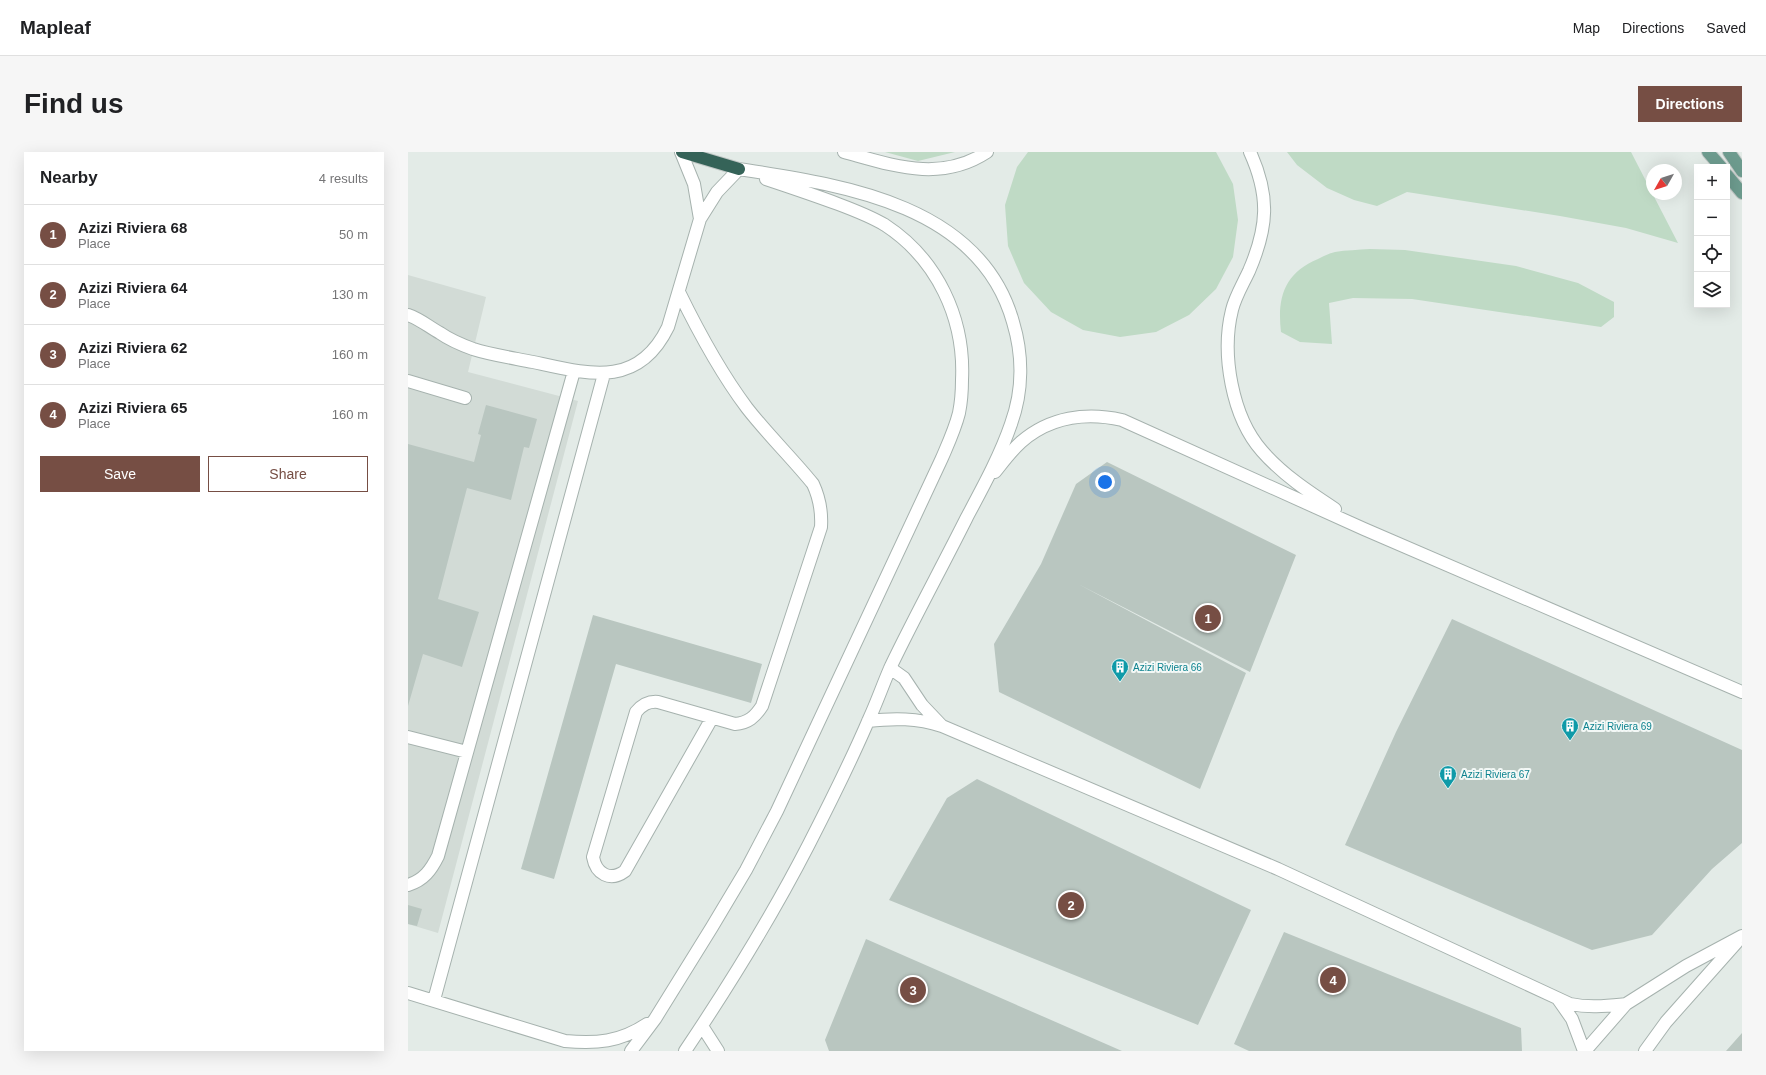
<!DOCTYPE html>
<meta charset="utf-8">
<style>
body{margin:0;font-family:Helvetica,sans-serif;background:#f6f6f6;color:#202124}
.controls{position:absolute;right:12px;top:12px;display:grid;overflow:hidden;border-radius:0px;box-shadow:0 4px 16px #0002}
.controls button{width:36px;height:36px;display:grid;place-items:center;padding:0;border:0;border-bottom:1px solid #e0e0e0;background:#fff;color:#202124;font:20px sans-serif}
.compass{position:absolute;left:1238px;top:12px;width:36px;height:36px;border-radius:50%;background:#fff;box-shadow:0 4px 16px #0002;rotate:231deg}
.you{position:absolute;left:697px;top:330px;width:14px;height:14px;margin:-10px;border:3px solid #fff;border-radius:50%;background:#1a73e8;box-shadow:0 0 0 6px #1a73e833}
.badge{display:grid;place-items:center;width:26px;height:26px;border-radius:50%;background:#764e44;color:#fff;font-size:13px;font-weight:700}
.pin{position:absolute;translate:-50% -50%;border:2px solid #fff;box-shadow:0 1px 4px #0006}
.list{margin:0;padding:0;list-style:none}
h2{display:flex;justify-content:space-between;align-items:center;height:52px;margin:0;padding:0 16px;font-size:17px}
h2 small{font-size:13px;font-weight:400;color:#757577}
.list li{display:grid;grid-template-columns:26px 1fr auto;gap:12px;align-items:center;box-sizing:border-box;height:60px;padding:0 16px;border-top:1px solid #e0e0e0}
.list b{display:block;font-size:15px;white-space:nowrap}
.list p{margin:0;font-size:13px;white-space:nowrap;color:#757577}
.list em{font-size:13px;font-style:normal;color:#757577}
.actions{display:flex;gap:8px;padding:12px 16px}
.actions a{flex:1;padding:9px 0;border:1px solid #764e44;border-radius:0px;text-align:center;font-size:14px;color:#764e44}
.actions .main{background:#764e44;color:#fff}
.icon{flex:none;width:22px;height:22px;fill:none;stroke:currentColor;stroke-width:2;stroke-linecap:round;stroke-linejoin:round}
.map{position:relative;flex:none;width:1334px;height:899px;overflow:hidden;border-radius:0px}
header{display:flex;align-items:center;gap:24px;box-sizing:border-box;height:56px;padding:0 20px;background:#fff;border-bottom:1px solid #e0e0e0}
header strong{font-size:19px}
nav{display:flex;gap:22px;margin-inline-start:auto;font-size:14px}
.intro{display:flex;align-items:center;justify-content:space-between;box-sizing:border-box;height:96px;padding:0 24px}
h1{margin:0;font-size:28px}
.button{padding:10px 18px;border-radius:0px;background:#764e44;color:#fff;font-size:14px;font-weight:700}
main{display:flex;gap:24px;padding:0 24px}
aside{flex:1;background:#fff;border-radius:0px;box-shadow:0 4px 16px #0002}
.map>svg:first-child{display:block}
.built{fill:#d2dbd6}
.green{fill:#bfdac5}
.building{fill:#b9c6c0}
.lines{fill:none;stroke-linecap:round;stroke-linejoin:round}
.minor-casing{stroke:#a6b2ae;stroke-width:14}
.major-casing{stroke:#c2c8c6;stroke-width:14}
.highway-casing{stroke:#c2c8c6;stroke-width:14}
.minor{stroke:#fff;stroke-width:12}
.major{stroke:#6d9b8e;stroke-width:12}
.highway{stroke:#356358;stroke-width:12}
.labels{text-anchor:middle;stroke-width:4;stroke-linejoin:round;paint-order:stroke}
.culture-label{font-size:10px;fill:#0d838f;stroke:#f3f8f6;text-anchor:start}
</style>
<header>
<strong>Mapleaf</strong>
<nav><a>Map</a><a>Directions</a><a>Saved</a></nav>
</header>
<div class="intro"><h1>Find us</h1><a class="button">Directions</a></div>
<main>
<aside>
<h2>Nearby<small>4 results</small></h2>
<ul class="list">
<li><span class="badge">1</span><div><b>Azizi Riviera 68</b><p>Place</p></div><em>50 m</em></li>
<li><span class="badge">2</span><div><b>Azizi Riviera 64</b><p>Place</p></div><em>130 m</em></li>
<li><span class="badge">3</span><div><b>Azizi Riviera 62</b><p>Place</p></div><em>160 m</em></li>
<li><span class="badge">4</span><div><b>Azizi Riviera 65</b><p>Place</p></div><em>160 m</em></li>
</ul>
<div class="actions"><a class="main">Save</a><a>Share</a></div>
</aside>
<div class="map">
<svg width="1334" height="899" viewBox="0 0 1334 899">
<rect width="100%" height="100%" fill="#e3ebe7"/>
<path class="built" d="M 0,123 L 78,145 L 60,220 L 170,249 L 30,781 L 0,772 Z"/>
<path class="green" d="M 477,0 L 547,0 L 510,9 Z
M 620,0 L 808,0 L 825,32 L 830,68 L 825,105 L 808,137 L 781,163 L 748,180 L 712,185 L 675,178 L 643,160 L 616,131 L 600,94 L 597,53 L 609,15 Z
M 879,0 L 1223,0 L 1270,91 L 1218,76 L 1152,64 L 999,40 L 969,54 L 946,48 L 919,36 L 889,13 Z
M 962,97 L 997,98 L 1108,114 L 1170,131 L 1206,150 L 1206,165 L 1193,175 L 1004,147 L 945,146 L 921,151 L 924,192 L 892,190 L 873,180 C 869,146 876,121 910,107 C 916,104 922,101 927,100 C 938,98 950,98 962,97 Z"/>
<path class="building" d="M 78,253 L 129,267 L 121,296 L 116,295 L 103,348 L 59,336 L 30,447 L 71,460 L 54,515 L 15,502 L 0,554 L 0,292 L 66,310 L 73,283 L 70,282 Z
M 699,310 L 888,403 L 842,520 L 670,432 L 838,521 L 792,637 L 591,540 L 586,492 L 633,412 L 668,332 Z
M 185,463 L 354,512 L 343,551 L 208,512 L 146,727 L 113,717 Z
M 1044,467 L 1334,598 L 1334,691 L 1304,717 L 1244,783 L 1184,798 L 937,693 L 988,580 Z
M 569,627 L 843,758 L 790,873 L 481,748 L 539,646 Z
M 0,753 L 14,757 L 9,774 L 0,772 Z
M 876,780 L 1113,876 L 1114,899 L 841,899 L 826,892 Z
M 458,787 L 714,899 L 421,899 L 417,888 Z
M 1334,881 L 1334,899 L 1318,899 Z"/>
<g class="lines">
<g class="minor-casing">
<path id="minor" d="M 273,0 L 286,32 L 292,67
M 436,0 C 484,13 532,31 579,0
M 842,0 C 862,44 860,75 841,119 C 835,132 827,145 824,158 C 813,202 824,265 854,299 C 875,323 901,340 927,357
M 271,140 C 291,181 312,220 339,256 C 360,283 384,306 405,332 C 412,347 414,359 413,375 L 354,554 C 347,565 340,571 327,572 L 250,550 C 240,549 234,553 228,560 L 185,705 C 188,722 202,730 217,719 L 304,566
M 0,163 C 12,167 21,175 32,181 C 42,188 54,193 65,197 C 84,203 105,206 125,210 C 180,222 230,237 260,175 L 292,67 L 309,40 L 331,17
M 0,229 L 57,246
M 587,320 C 595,310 603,299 613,290 C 642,265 678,260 714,268 L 956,377 L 1334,540
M 482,516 L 496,526 L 514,553 L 533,573
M 460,569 C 486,566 509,566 534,574 L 870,717 L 1162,852 C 1182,856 1198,854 1218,852
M 0,585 L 59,600
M 0,733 C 16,728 23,718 30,704 L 166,219
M 0,841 L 157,889 C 188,892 212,890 239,872
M 1150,847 L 1164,867 L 1176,899
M 26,848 L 196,222
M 294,874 L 310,899
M 223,899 L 247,867 L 304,775 L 338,718 L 369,659 L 534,306 C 540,292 547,277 551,261 C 553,251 554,238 554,228 C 557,166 529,107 477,73 C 462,64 446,58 430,52 C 406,43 382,35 358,27
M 277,899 C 322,832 364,764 401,692 C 422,651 443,609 461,567 C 469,550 475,532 483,514 C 507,464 534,415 559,365 C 575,335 592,304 603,272 C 615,239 615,203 605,170 C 572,52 434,33 331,17
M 1177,899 L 1218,852 L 1278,814 L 1334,784
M 1237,899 L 1258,870 L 1329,790"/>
</g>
<g class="major-casing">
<path id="major" d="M 1300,0 L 1313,15
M 1321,0 L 1334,19
M 1319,23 L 1334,41"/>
</g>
<g class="highway-casing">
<path id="highway" d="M 274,0 L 331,17"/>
</g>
<use href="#minor" class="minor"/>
<use href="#major" class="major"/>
<use href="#highway" class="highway"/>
</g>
<defs>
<g id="building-pin" transform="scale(0.9)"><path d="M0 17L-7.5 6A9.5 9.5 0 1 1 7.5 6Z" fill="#0f9aa8" stroke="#f3f8f6"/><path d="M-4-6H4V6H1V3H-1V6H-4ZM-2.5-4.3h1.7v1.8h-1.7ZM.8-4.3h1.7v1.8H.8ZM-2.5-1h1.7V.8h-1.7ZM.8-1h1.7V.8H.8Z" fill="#fff"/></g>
</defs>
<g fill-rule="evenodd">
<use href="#building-pin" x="712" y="515"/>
<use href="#building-pin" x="1162" y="574"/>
<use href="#building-pin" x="1040" y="622"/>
</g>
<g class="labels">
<g class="culture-label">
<text x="725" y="519">Azizi Riviera 66</text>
<text x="1175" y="578">Azizi Riviera 69</text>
<text x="1053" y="626">Azizi Riviera 67</text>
</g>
</g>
</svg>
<div class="controls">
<button>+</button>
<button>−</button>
<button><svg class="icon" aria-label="locate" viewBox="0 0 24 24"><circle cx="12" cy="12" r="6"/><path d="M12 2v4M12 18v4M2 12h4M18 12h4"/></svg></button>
<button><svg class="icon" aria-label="layers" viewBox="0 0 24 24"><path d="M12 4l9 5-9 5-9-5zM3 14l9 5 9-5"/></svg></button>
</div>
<svg class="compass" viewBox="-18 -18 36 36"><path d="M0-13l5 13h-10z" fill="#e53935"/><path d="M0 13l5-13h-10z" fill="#757577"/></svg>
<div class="you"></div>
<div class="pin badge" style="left:800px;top:466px">1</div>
<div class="pin badge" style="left:663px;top:753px">2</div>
<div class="pin badge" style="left:505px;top:838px">3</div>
<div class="pin badge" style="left:925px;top:828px">4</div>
</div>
</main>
